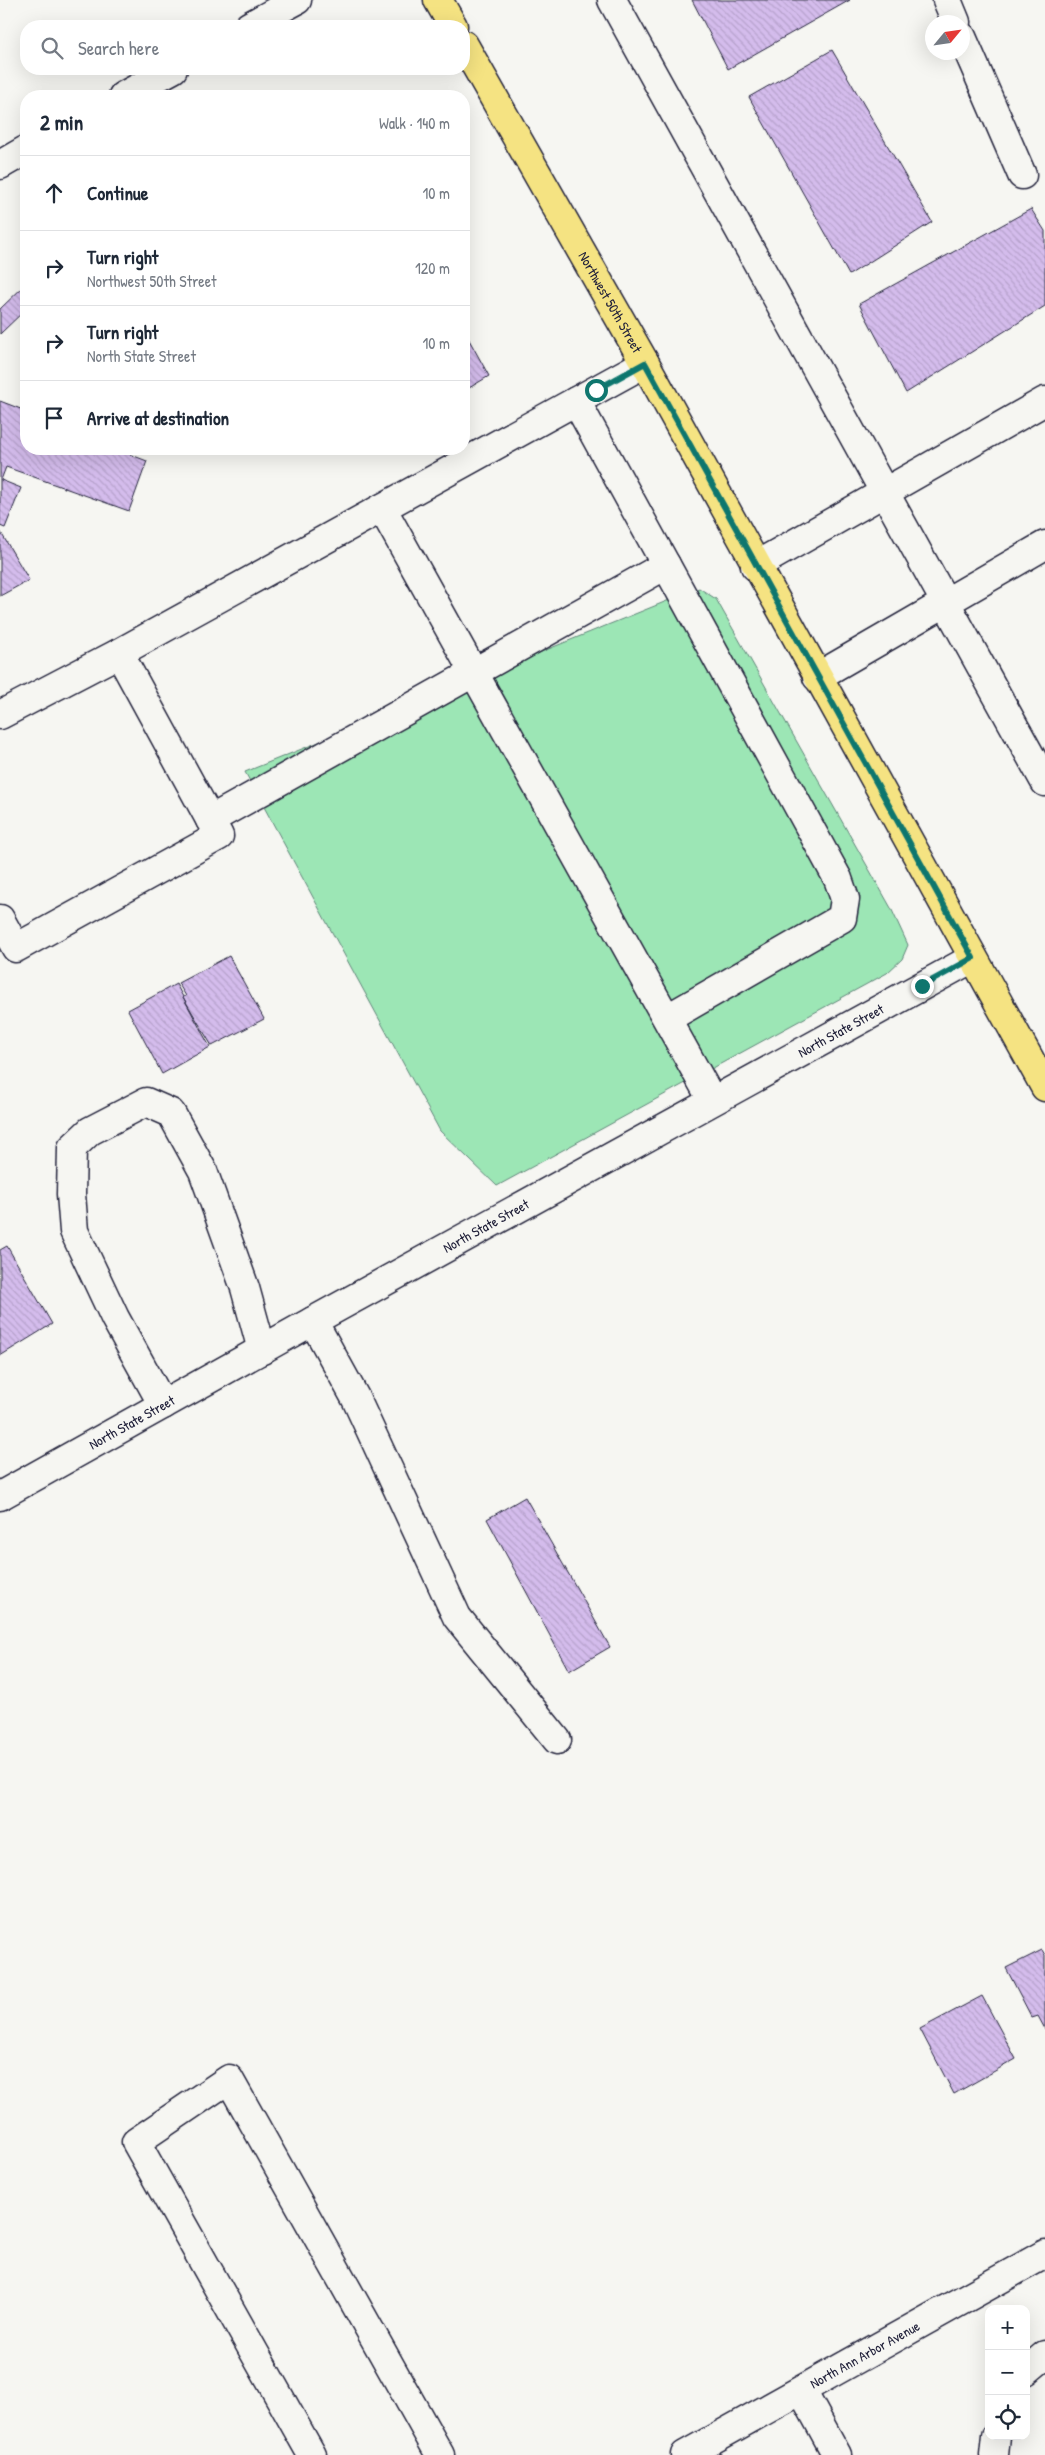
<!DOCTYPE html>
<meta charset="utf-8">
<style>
body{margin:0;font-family:"Patrick Hand",sans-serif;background:#f2f2f3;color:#1f2937}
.controls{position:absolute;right:15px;bottom:15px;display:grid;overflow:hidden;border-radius:10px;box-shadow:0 5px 20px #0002}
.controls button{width:45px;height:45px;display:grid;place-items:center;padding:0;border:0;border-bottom:1px solid #e0e1e3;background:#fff;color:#1f2937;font:25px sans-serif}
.compass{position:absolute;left:925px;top:15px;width:45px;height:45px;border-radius:50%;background:#fff;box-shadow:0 5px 20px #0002;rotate:61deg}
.stop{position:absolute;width:15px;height:15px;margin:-11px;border:4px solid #0f766e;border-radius:50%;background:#fff}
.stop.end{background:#0f766e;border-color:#fff;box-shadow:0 1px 5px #0008}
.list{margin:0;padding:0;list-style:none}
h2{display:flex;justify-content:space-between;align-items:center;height:65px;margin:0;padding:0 20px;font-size:21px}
h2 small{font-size:16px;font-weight:400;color:#747a83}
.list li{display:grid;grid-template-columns:32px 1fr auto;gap:15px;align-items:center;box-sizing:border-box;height:75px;padding:0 20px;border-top:1px solid #e0e1e3}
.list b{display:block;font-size:19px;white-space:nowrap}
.list p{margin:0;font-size:16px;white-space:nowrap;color:#747a83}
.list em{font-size:16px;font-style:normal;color:#747a83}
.icon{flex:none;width:28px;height:28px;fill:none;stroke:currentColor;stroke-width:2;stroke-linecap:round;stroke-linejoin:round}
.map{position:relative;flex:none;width:1045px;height:2455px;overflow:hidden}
.search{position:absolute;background:#fff;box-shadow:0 5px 20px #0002;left:20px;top:20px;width:450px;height:55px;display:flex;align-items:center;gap:12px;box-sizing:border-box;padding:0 18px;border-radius:20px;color:#747a83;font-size:19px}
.panel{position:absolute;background:#fff;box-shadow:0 5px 20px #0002;left:20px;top:90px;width:450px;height:365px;border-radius:20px}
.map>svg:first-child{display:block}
.garden{fill:#9ce6b5;stroke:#5f8478}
.building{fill:url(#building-back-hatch);stroke:#22223b}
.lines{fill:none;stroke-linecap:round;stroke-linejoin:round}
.minor-casing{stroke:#22223b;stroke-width:31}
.major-casing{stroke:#22223b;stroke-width:31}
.minor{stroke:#f6f6f2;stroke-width:28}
.major{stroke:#f5e382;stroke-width:28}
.route{stroke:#0f766e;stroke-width:6}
.labels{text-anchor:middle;stroke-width:4;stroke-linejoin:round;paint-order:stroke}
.street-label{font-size:14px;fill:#22223b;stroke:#f6f6f2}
</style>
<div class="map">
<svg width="1045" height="2455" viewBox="0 0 1045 2455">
<defs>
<pattern id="building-back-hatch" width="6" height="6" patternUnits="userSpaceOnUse" patternTransform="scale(1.25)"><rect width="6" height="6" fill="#d4bcec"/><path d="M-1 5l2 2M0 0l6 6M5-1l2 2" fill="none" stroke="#b6a1cb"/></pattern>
</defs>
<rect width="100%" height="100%" fill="#f6f6f2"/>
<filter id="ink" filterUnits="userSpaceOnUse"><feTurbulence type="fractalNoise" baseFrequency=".02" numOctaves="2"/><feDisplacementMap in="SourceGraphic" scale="10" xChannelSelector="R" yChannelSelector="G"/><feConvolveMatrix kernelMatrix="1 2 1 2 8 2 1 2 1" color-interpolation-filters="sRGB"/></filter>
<g filter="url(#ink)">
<path class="garden" d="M 699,588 L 716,599 L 891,908 L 908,945 L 902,959 L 887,973 L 497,1186 L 440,1131 L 245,772 Z"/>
<path class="building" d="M 692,0 L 850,0 L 728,69 Z
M 832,50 L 932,222 L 849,275 L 749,97 Z
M 1031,209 L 1045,231 L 1045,306 L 906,393 L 859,304 Z
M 26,284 L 26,309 L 0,334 L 0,309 Z
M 467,336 L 489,376 L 464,391 L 464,338 Z
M 0,401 L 26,411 L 26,449 L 116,449 L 147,461 L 129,511 L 6,467 L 1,480 L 21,488 L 5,528 L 0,526 Z
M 0,531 L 29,580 L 0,596 Z
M 229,956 L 264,1019 L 212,1046 L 183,997 L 186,996 L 178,983 Z
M 176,984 L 210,1047 L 162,1074 L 128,1010 Z
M 7,1246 L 52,1324 L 0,1356 L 0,1250 Z
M 525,1497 L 610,1647 L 569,1671 L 487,1519 Z
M 1042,1950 L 1045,1955 L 1045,2029 L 1038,2016 L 1032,2018 L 1006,1968 Z
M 982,1996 L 1016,2059 L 954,2094 L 920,2029 Z"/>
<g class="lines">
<g class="minor-casing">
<g id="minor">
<path d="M 612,0 L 1045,782"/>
<path d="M 947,0 L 956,22"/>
<path d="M 249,26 L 297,0"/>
<path d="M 962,37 L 1022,175"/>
<path d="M 123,96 L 173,69"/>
<path d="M 0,165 L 26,150"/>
<path d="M 382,508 L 712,1100"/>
<path d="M 666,565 L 838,879 L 845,899 L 842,918 L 668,1018"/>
<path d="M 755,566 L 1045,401"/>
<path d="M 817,677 L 1045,545"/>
<path d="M 0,715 L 119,653 L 645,363"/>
<path d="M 210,820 L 666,565 L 576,401"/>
<path d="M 0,919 L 16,948 L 219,836 L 119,653"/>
<path d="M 313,1321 L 356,1399 L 457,1617 L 557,1740"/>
<path d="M 163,1405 L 115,1318 L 74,1231 L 71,1194 L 72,1148 L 90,1131 L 146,1102 L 171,1113 L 203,1171 L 245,1288 L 262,1350"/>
<path id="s1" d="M 0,1496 L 313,1321 L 973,958"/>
<path d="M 1026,2371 L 1045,2355"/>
<path d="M 802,2391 L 837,2455"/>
<path d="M 312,2455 L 136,2142 L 229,2079 L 440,2455"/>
<path id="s2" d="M 685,2455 L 1045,2254"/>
<path d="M 994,2455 L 996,2436"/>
</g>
</g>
<g class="major-casing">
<g id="major">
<path d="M 438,0 L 453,26"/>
<path id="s3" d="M 464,45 L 645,363 L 1045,1087"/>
</g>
</g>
<use href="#minor" class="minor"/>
<use href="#major" class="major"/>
</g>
</g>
<g class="lines" filter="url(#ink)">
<path class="route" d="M 596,390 L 645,363 L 973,958 L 922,986"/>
</g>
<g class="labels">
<g class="street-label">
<text dy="5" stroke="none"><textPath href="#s3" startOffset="296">Northwest 50th Street</textPath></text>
<text dy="5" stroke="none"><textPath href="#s1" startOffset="961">North State Street</textPath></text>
<text dy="5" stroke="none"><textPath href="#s1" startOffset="556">North State Street</textPath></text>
<text dy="5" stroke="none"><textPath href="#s1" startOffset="151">North State Street</textPath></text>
<text dy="5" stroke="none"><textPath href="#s2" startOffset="206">North Ann Arbor Avenue</textPath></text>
</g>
</g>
</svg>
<div class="controls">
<button>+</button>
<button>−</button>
<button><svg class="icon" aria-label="locate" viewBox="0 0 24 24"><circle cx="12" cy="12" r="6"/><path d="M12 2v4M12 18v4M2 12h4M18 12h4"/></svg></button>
</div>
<svg class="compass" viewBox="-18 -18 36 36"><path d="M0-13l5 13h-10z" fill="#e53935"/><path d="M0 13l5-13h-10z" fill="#747a83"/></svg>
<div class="stop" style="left:596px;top:390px"></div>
<div class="stop end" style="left:922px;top:986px"></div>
<div class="search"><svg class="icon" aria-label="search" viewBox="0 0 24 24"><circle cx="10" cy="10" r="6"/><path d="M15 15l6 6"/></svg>Search here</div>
<section class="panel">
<h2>2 min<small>Walk · 140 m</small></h2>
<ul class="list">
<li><svg class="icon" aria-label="ahead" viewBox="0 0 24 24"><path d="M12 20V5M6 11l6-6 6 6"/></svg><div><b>Continue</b></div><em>10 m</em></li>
<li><svg class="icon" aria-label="right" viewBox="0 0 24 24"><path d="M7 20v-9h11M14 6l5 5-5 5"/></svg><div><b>Turn right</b><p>Northwest 50th Street</p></div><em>120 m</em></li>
<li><svg class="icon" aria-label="right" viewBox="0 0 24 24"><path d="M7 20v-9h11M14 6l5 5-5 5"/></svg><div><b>Turn right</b><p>North State Street</p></div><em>10 m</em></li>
<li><svg class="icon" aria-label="arrive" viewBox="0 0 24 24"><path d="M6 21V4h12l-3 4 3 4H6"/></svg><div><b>Arrive at destination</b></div></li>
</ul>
</section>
</div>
